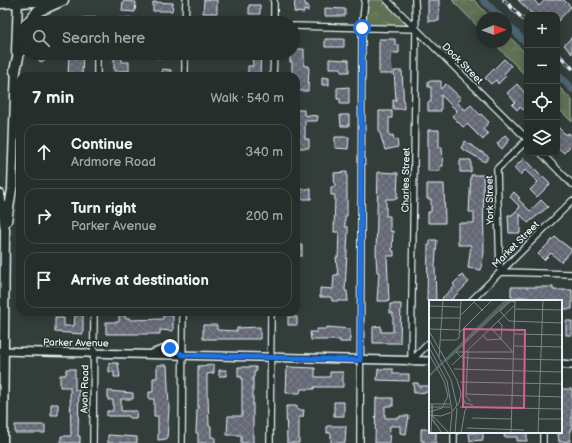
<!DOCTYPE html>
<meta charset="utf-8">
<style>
body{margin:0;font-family:"Balsamiq Sans",sans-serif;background:#323a38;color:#f1f3f6}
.controls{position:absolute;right:12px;top:12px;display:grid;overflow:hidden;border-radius:8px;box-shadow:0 2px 10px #0003}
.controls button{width:36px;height:36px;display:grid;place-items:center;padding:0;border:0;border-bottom:1px solid #424a48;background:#262e2c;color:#f1f3f6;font:20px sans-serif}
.compass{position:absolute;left:476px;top:12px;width:36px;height:36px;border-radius:50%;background:#262e2c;box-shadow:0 2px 10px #0003;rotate:89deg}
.stop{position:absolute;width:12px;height:12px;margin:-9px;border:3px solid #1a73e8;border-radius:50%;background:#fff}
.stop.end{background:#1a73e8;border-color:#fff;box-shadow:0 1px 4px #0008}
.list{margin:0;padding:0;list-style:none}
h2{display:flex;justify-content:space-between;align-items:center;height:52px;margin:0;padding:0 16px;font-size:17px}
h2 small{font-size:13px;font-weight:400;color:#a4a8a9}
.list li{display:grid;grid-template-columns:26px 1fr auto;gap:12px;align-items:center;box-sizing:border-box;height:56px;margin:0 8px 8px;padding:0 8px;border:1px solid #424a48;border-radius:12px}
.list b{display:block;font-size:15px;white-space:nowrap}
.list p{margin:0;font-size:13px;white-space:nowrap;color:#a4a8a9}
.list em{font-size:13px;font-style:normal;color:#a4a8a9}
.icon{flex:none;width:22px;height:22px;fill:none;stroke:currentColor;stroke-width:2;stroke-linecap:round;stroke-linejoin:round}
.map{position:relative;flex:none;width:572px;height:443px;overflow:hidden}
.search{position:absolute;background:#262e2c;box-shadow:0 2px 10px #0003;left:16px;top:16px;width:284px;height:44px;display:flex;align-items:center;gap:10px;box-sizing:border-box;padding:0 14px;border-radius:22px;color:#a4a8a9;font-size:15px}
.panel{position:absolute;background:#262e2c;box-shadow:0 2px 10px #0003;left:16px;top:72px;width:284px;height:244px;border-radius:12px}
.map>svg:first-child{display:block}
.forest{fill:url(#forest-crowns);stroke:#a4b1a6}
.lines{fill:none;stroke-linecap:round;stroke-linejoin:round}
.canal{stroke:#4d6671;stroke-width:7}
.building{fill:url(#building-cross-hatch);stroke:#e8f1f8}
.minor-casing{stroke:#e8f1f8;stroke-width:8}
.tertiary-casing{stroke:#e8f1f8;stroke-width:10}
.primary-casing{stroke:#e8f1f8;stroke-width:11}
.motorway-casing{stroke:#e8f1f8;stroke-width:13}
.minor{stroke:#26332d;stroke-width:5.5}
.tertiary{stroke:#26332d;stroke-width:7}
.primary{stroke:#26332d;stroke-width:8}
.motorway{stroke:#26332d;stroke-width:10}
.rail-casing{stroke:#e8f1f8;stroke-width:3.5}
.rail{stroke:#26332d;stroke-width:2;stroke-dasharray:6;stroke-linecap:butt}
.route{stroke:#1a73e8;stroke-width:5}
.labels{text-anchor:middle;stroke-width:3;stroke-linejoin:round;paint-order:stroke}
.street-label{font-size:10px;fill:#e8f1f8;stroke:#26332d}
.inset-river{fill:none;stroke:#4d6671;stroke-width:2}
.inset-road{fill:none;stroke:#7b8687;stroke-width:1}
.view{fill:#cf6492;fill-opacity:0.15;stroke:#cf6492;stroke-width:2}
.inset-edge{fill:none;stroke:#e8f1f8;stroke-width:2}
</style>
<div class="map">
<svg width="572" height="443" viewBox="0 0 572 443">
<defs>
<pattern id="forest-crowns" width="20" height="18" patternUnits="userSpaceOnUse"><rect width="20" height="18" fill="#5f7153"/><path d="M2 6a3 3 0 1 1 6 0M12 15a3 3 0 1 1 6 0" fill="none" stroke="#76866c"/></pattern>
<pattern id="building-cross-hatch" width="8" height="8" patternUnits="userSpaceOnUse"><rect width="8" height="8" fill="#656875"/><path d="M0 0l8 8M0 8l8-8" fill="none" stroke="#7b7e89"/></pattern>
</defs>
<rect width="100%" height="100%" fill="#333e3b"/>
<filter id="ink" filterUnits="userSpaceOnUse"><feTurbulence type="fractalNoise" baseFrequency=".025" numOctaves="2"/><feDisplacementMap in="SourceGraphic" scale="8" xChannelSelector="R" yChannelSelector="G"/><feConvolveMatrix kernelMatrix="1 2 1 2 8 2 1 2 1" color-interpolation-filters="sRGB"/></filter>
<g filter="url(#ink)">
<path class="forest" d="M 365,0 L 387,0 L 416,29 L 362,28 Z
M 452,0 L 474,0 L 491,18 L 482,18 L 482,31 Z
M 506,33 L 527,55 L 527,77 L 493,42 L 506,42 Z
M 557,85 L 572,100 L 572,122 L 557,107 Z"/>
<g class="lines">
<path class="canal" d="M 483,0 L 501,18
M 506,23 L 527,44
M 557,74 L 572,89"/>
</g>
<path class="building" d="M 204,0 L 217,0 L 217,13 L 203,13 Z
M 295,0 L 305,0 L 305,5 L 308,5 L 308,11 L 304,10 L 304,13 L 294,12 Z
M 428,0 L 439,0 L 439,21 L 428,21 Z
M 518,0 L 534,0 L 539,6 L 545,0 L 564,0 L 571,7 L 557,22 L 557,15 L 533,15 Z
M 123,1 L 136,2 L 135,12 L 122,11 Z
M 153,2 L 173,3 L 172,11 L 153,11 Z
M 249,5 L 260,5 L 260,14 L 249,14 Z
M 325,8 L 345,9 L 345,16 L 325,16 Z
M 572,37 L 572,54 L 564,45 Z
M 325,39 L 344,39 L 344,47 L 325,47 Z
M 379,39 L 395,39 L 395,45 L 399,45 L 399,53 L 391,53 L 392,74 L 379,74 Z
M 293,49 L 304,49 L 304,66 L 309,66 L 308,91 L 296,91 L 296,76 L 292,76 L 292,62 L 290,62 L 290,53 L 293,53 Z
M 69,53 L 83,53 L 82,76 L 68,76 Z
M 114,53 L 122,53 L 122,62 L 129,62 L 129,71 L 114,71 Z
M 156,53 L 172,53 L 172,58 L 156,58 Z
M 252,53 L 261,53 L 260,75 L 248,75 L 248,66 L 253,66 Z
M 329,59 L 349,60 L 349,72 L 341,72 L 341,68 L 329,68 Z
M 504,59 L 511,66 L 504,74 L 506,76 L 498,84 L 496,80 L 491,84 L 485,78 Z
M 162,69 L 171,70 L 171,76 L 162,76 Z
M 394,71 L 402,71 L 404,109 L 393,109 L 393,100 L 396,100 Z
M 322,77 L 329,78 L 329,85 L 322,85 Z
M 428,81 L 441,81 L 441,89 L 446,84 L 461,98 L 457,102 L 465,110 L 471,105 L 480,115 L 481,114 L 489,122 L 483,129 L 488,134 L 483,140 L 467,124 L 463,127 L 452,116 L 457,111 L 441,95 L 441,111 L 428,111 L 428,102 L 431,102 L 431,87 L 428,87 Z
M 517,84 L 524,92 L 527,90 L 527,106 L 523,110 L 520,107 L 517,110 L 512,105 L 515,102 L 507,93 Z
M 349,87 L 349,104 L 340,104 L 340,99 L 337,99 L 337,88 Z
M 296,110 L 304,110 L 304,115 L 318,116 L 317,121 L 305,121 L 305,139 L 309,139 L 309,148 L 296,148 Z
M 379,111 L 392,111 L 392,118 L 389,118 L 389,136 L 393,135 L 394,140 L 397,139 L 398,147 L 385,150 L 379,130 Z
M 340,115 L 349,115 L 349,126 L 341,126 Z
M 557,126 L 566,135 L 569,133 L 572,136 L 572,144 L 564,153 L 557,147 Z
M 428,130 L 439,130 L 439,147 L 442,147 L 443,166 L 440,166 L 440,171 L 428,171 Z
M 505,135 L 510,139 L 502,149 L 497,144 Z
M 335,137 L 349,137 L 348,149 L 335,148 Z
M 465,141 L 489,157 L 485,162 L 461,148 Z
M 524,158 L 550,184 L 537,197 L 530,190 L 538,182 L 525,170 L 520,175 L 514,168 Z
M 460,160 L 471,160 L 471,172 L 460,172 Z
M 347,172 L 347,216 L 345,216 L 345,227 L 348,227 L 348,232 L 345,291 L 347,291 L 348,301 L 332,301 L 331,297 L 320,297 L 320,288 L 333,289 L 334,275 L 338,275 L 336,257 L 338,257 L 339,232 L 334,232 L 335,195 L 331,195 L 331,187 L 335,187 L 334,173 Z
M 378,172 L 398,173 L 397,199 L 386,199 L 386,216 L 390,216 L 390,231 L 393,231 L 392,251 L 394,251 L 394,256 L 387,256 L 389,301 L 377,301 L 379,272 L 377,272 L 376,256 Z
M 471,175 L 483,175 L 484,252 L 481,270 L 468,268 L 471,245 L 458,245 L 458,223 L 474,223 L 474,212 L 469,212 Z
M 427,184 L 444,184 L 445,223 L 428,223 L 428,212 L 431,212 L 431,199 L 427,199 Z
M 301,189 L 311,189 L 311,199 L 296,199 L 296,190 Z
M 514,192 L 520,198 L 518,199 L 530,211 L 541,200 L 548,207 L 528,223 L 520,214 L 520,233 L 509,233 L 508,215 L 512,215 L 520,207 L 510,197 Z
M 555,237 L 572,250 L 561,262 L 551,253 L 544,260 L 538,254 Z
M 430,240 L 437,240 L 435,266 L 436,301 L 427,301 L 428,245 L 430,245 Z
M 296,245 L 302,245 L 302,256 L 296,256 Z
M 462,275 L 469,282 L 450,301 L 445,301 L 442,298 L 455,286 L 453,284 Z
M 511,287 L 553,287 L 553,290 L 572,290 L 572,309 L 561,309 L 561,301 L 526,301 L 526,297 L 511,297 Z
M 390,304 L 401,304 L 400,343 L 373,343 L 373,327 L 381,326 L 381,332 L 393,332 L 393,313 L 390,313 Z
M 75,315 L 83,315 L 83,334 L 55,332 L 55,318 L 64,318 L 64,326 L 74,326 Z
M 119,315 L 125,315 L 125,318 L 130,318 L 130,320 L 163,319 L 163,315 L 173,316 L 173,331 L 160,330 L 160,334 L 106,334 L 106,322 L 119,322 Z
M 288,317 L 297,317 L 297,325 L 288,325 Z
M 566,321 L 572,321 L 572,335 L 566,335 Z
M 203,325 L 217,325 L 217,330 L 237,331 L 237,328 L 260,327 L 260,339 L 203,339 Z
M 327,327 L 350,329 L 350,342 L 340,342 L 340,340 L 311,340 L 310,332 L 317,332 L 317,329 L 327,329 Z
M 109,363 L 118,363 L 120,377 L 114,377 L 114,372 L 109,372 Z
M 157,365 L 167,365 L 169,408 L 167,439 L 158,440 L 158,416 L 154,416 L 154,399 L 149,399 L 149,392 L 153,392 L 153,378 L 157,378 Z
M 214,365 L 214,373 L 207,374 L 207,396 L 208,396 L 209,426 L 211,426 L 211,437 L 215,437 L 215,443 L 198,443 L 198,433 L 196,433 L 197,409 L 198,409 L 198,366 Z
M 238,367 L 256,367 L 256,372 L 254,372 L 254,377 L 253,377 L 253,443 L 241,443 L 241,435 L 227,435 L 228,416 L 242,416 L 242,377 L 238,377 Z
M 287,367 L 315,368 L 315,377 L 330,377 L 330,372 L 343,372 L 343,387 L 314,387 L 314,389 L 301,389 L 300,393 L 286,393 Z
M 66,369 L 75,369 L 75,390 L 79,390 L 78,436 L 80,436 L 80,443 L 61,443 L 61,436 L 71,436 L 70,387 L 60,387 L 60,375 L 66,375 Z
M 378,369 L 393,369 L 393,374 L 409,374 L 409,381 L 377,380 Z
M 219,370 L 226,370 L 226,376 L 219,376 Z
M 413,383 L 418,383 L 419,386 L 430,386 L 430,392 L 414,393 Z
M 561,389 L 572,389 L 572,429 L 570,429 L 570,441 L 559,442 L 558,434 L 561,434 Z
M 108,391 L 133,393 L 133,399 L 121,399 L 121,411 L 137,411 L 136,418 L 129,418 L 129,416 L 107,416 L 107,411 L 113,411 L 113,400 L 108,400 Z
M 376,398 L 393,398 L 393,406 L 385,406 L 385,418 L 400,418 L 400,416 L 409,416 L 406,434 L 400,433 L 400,426 L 390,426 L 389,443 L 375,443 Z
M 334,402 L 344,402 L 344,416 L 334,416 Z
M 51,404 L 58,404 L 58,415 L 51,415 Z
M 286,406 L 297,406 L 297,410 L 304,410 L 303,417 L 299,417 L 299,443 L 287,443 Z
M 15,425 L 45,425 L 45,433 L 15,433 Z
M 327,426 L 346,426 L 345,443 L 331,443 L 331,433 L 327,433 Z
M 421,429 L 430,429 L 430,432 L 436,432 L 436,443 L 424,443 L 424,441 L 421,441 Z
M 483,432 L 483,440 L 470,441 L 469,433 Z
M 505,432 L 527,432 L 527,441 L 517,441 L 517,437 L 504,437 Z
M 108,435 L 137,437 L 137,443 L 108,443 Z"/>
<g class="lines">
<g class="minor-casing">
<path id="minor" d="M 387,0 L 527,139
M 80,23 L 85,21 L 97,21 L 181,23
M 185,23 L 186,0
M 274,23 L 274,0
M 293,26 L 416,29
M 42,58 L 42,53
M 97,76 L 97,53
M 185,76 L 185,53
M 273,76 L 274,53
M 527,140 L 497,169 L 500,272 L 572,274
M 541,153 L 572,184
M 471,301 L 572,201
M 411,361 L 416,29 L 415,0
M 411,361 L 430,342
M 93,443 L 94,312
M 182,443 L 183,312
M 270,443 L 271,312
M 360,443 L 362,28 L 365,0
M 454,443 L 454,432
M 543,443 L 543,432"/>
</g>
<g class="tertiary-casing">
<path id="tertiary" d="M 0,351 L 430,361
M 152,354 C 164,348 172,346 183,355
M 561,364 L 572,365"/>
</g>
<g class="primary-casing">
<path id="primary" d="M 16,52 L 18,0
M 0,194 L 5,230 L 3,443
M 7,221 L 12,189 L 16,65"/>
</g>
<g class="motorway-casing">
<path id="motorway" d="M 0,3 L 55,0
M 28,23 L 38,11 L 63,0
M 15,71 L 23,34"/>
</g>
<use href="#minor" class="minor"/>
<use href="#tertiary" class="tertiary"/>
<use href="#primary" class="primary"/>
<use href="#motorway" class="motorway"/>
<g class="rail-casing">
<path id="rail" d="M 504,0 L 527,23
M 557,53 L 572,68"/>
</g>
<use href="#rail" class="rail"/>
</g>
</g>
<g class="lines" filter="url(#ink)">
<path class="route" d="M 170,348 L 176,350 L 183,355 L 360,360 L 362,28"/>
</g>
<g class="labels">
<g class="street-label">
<text transform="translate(463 63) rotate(45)" y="4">Dock Street</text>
<text transform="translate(405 180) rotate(-89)" y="4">Charles Street</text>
<text transform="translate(489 200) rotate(-91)" y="4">York Street</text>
<text transform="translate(515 244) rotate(-45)" y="4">Market Street</text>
<text transform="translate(76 342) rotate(1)" y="4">Parker Avenue</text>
<text transform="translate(84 389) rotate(-89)" y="4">Avon Road</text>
</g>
</g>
<g transform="translate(429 300)">
<rect width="133" height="133" fill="#333e3b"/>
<path d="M 79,0 L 82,0 L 18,61 L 17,59 Z" fill="#5f7153"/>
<path class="inset-river" d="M 0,76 L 77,0"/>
<path class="inset-road" d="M 45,2 L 54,11M 86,2 L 82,1 L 71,11 L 80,21 L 133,23M 0,6 L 32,7M 86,9 L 133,10M 32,15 L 47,0M 0,18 L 32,18M 62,28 L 83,51M 1,29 L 31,30M 0,31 L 28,80 L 32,93 L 30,103 L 23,112 L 12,116 L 0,115M 31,32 L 63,0M 85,34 L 133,35M 54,35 L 58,40 L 72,39 L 73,25 L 69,21M 0,39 L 22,80 L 28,106M 12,40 L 27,40 L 30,38 L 32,0M 85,46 L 133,47M 0,47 L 18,81 L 23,111M 39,51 L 37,96 L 42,102M 84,52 L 27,52 L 32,57 L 39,58 L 133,60M 0,54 L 15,81 L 19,96 L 13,108 L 0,112M 10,57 L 14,0M 23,65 L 86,5M 25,69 L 133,72M 31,82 L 133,84M 37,94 L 133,97M 33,96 L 36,103 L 44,105M 0,104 L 21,104M 3,104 L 4,121 L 10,128M 0,107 L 21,107M 31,107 L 133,109M 4,116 L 20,133M 43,118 L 82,119M 109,119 L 133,119M 4,120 L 13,133M 38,128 L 95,130M 2,133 L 3,104M 21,133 L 23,113M 26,133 L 28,108M 32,133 L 36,110 L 39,107M 82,133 L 86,0M 109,133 L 114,0"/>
<path class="view" d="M 35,29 L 96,30 L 95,108 L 34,107 Z"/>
<rect width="133" height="133" class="inset-edge"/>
</g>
</svg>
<div class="controls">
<button>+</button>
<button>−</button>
<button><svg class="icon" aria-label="locate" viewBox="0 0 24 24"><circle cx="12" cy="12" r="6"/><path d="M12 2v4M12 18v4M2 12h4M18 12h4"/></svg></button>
<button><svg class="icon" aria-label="layers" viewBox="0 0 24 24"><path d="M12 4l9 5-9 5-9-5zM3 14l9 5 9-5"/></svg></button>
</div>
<svg class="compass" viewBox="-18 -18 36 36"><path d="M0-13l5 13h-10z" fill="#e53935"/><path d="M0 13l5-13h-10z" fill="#a4a8a9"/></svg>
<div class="stop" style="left:362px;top:28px"></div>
<div class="stop end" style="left:170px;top:348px"></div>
<div class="search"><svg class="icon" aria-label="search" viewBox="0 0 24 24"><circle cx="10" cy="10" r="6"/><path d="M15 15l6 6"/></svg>Search here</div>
<section class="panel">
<h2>7 min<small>Walk · 540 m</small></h2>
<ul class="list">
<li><svg class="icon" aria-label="ahead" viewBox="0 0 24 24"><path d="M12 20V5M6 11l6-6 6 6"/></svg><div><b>Continue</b><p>Ardmore Road</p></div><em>340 m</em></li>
<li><svg class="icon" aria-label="right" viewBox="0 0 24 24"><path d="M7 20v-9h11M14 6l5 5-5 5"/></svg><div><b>Turn right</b><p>Parker Avenue</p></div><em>200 m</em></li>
<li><svg class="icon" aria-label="arrive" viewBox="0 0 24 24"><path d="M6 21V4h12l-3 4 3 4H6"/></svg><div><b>Arrive at destination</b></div></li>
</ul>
</section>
</div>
